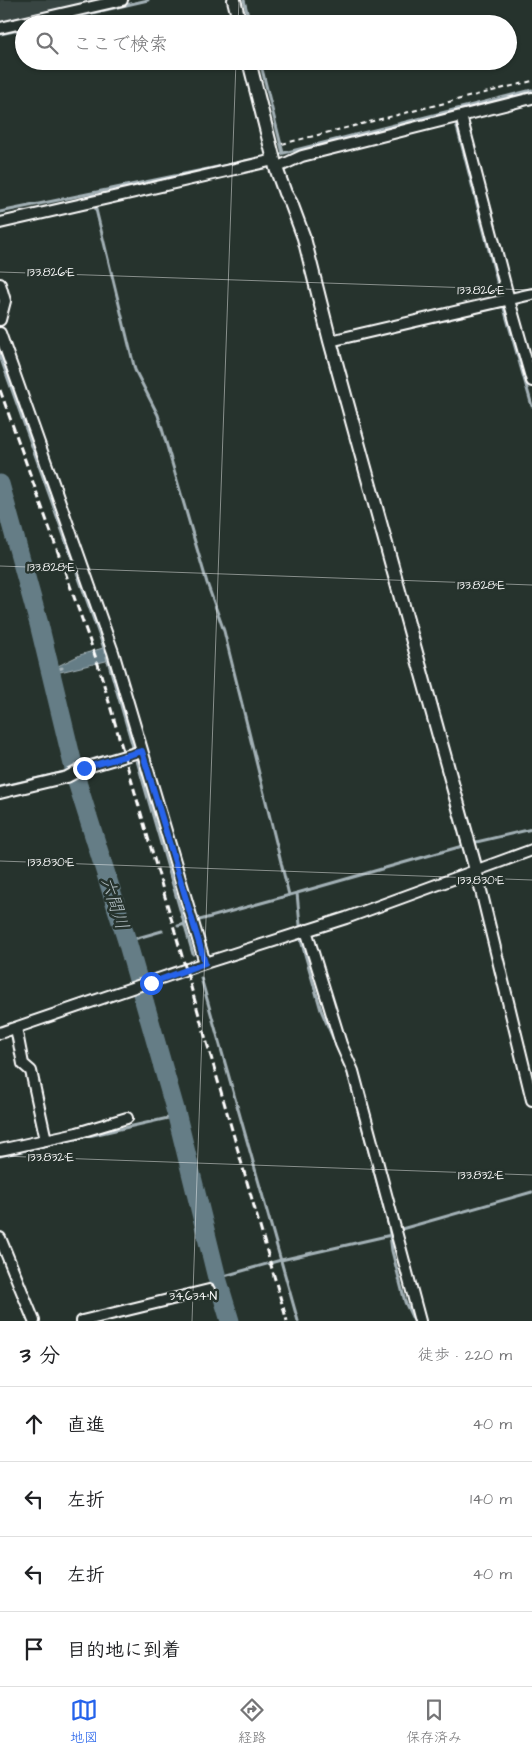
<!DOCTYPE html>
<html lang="ja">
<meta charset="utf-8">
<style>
body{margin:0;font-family:"Architects Daughter","Klee One",sans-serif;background:#f2f2f2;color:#202124}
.stop{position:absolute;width:15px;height:15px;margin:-11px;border:4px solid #2563eb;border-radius:50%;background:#fff}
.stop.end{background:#2563eb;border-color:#fff;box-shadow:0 1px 5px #0008}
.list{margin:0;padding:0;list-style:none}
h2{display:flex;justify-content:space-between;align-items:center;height:65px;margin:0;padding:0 20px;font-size:21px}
h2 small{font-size:16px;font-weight:400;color:#757577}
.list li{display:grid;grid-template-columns:32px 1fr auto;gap:15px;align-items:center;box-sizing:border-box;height:75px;padding:0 20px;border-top:1px solid #e0e0e0}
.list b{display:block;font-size:19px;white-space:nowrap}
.list em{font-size:16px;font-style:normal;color:#757577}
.icon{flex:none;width:28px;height:28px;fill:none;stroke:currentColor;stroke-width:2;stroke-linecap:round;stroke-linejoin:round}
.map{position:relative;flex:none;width:532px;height:1321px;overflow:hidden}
.search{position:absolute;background:#fff;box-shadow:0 1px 4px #0004;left:15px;right:15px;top:15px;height:55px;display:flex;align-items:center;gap:12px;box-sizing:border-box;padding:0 18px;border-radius:28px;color:#757577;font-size:19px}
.sheet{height:365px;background:#fff}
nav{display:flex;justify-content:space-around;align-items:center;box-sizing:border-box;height:70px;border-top:1px solid #e0e0e0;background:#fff;font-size:14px;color:#757577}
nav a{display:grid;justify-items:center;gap:2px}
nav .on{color:#2563eb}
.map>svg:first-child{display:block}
.built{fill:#374443}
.water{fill:#657d86;stroke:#a3b1b6}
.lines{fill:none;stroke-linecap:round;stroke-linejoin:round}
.stream{stroke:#a3b1b6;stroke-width:3}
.river{stroke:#657d86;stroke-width:19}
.minor-casing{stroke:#fff;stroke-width:14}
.tertiary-casing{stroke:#fff;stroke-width:16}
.path{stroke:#fff;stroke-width:2;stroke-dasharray:5 4;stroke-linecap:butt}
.minor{stroke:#26332d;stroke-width:10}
.tertiary{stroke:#26332d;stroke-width:12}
.rail{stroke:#fff;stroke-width:3;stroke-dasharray:8 4;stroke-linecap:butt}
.route{stroke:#2563eb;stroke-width:6}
.ticks{fill:none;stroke:#fff;stroke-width:1;stroke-opacity:0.45}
.labels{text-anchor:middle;stroke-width:5;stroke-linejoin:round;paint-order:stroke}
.water-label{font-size:18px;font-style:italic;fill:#b2bec2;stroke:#26332d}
.ticks-label{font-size:12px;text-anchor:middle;fill:#fff;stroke:#26332d;stroke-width:5;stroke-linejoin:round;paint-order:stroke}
</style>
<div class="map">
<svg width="532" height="1321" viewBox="0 0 532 1321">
<rect width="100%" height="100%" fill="#26332d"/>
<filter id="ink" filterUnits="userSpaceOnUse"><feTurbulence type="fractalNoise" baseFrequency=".02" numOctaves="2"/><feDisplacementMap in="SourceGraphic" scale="10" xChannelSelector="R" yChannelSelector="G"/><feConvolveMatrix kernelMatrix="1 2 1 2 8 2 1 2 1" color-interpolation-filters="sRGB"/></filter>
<g filter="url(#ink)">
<path class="built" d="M 0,0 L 102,0 L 0,24 Z"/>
<path class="water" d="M 106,647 L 110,660 L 60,672 L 58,666 L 80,655 Z"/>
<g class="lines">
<path class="stream" d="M 244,0 L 250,24
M 45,24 L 148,0
M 0,34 L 24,29
M 260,61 L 283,153
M 455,119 L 504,308 L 532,406
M 276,155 L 532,90
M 92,193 L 270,156
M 0,212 L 92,193 L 135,370 L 158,415 L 207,583 L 224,631 L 289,895
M 0,356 L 105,651
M 107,657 L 193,954
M 51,671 L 62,668
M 0,787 L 69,771
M 472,843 L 532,829
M 297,893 L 466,845
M 178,926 L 297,893 L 300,925
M 301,940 L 321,1010 L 348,1073 L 389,1227 L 392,1251 L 405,1302 L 414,1321
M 127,941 L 162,931
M 201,978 L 298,1321
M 0,1156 L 177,1116
M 398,1230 L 532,1192
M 217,1278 L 281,1260 L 391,1235"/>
<path class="river" d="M 0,484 L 39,624 L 78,785 L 127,941 L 177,1116 L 217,1278 L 230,1321"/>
<g class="minor-casing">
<path id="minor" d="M 0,28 L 122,0
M 461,116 L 509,300 L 532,381
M 276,168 L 302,156 L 532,98
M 0,223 L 274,160
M 0,284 L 5,301 L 0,320
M 0,333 L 113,652 L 205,963
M 330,341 L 532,294
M 0,793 L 67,777 L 84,768 L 142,751
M 476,870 L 532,1100
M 306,930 L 341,1044 L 353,1071 L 420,1321
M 16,1028 L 23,1064 L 31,1071 L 46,1140
M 0,1033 L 205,963 L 346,918 L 532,850
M 0,1150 L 77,1133 L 127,1118
M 0,1238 L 34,1321
M 82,1321 L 209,1290"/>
</g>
<g class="tertiary-casing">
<path id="tertiary" d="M 234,0 L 240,24
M 249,61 L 276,168 L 285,193 L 291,203 L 304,238 L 330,341 L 476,870"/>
</g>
<path class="path" d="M 282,144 L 532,81"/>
<use href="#minor" class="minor"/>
<use href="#tertiary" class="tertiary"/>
<path class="rail" d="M 0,390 L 98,664 L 287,1321"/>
</g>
</g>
<g class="lines" filter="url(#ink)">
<path class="route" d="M 84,768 L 142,751 L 205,963 L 151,983"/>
</g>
<path class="ticks" d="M 238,24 L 239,0M 0,272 L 532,290M 0,566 L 532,585M 0,861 L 532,880M 0,1156 L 532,1175M 192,1321 L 236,61"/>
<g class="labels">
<g class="water-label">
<text transform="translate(115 903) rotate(72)" y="6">六間川</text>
</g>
</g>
<g class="ticks-label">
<text x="51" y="276">133.826°E</text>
<text x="481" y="294">133.826°E</text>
<text x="51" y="571">133.828°E</text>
<text x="481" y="589">133.828°E</text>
<text x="51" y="866">133.830°E</text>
<text x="481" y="884">133.830°E</text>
<text x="51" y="1161">133.832°E</text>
<text x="481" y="1179">133.832°E</text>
<text x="193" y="1300">34.634°N</text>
</g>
</svg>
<div class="stop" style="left:151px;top:983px"></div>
<div class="stop end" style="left:84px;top:768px"></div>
<div class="search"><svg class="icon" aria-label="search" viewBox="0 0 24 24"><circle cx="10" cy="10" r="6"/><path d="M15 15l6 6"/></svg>ここで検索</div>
</div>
<section class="sheet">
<h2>3 分<small>徒歩 · 220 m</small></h2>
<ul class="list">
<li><svg class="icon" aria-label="ahead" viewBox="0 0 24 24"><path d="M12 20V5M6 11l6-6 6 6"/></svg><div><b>直進</b></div><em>40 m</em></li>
<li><svg class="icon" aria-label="left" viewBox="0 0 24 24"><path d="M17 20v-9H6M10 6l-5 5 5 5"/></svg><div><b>左折</b></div><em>140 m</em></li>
<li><svg class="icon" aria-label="left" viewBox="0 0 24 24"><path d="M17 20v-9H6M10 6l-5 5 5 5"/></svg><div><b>左折</b></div><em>40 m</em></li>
<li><svg class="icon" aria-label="arrive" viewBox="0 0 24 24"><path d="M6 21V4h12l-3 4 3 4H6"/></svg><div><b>目的地に到着</b></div></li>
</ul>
</section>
<nav>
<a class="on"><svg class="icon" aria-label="map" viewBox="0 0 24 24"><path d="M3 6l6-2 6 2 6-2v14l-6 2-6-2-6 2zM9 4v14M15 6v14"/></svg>地図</a>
<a><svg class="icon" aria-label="directions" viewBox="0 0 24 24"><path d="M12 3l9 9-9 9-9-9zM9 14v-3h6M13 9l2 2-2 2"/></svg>経路</a>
<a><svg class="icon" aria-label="saved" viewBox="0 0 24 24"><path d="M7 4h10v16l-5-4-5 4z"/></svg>保存済み</a>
</nav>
